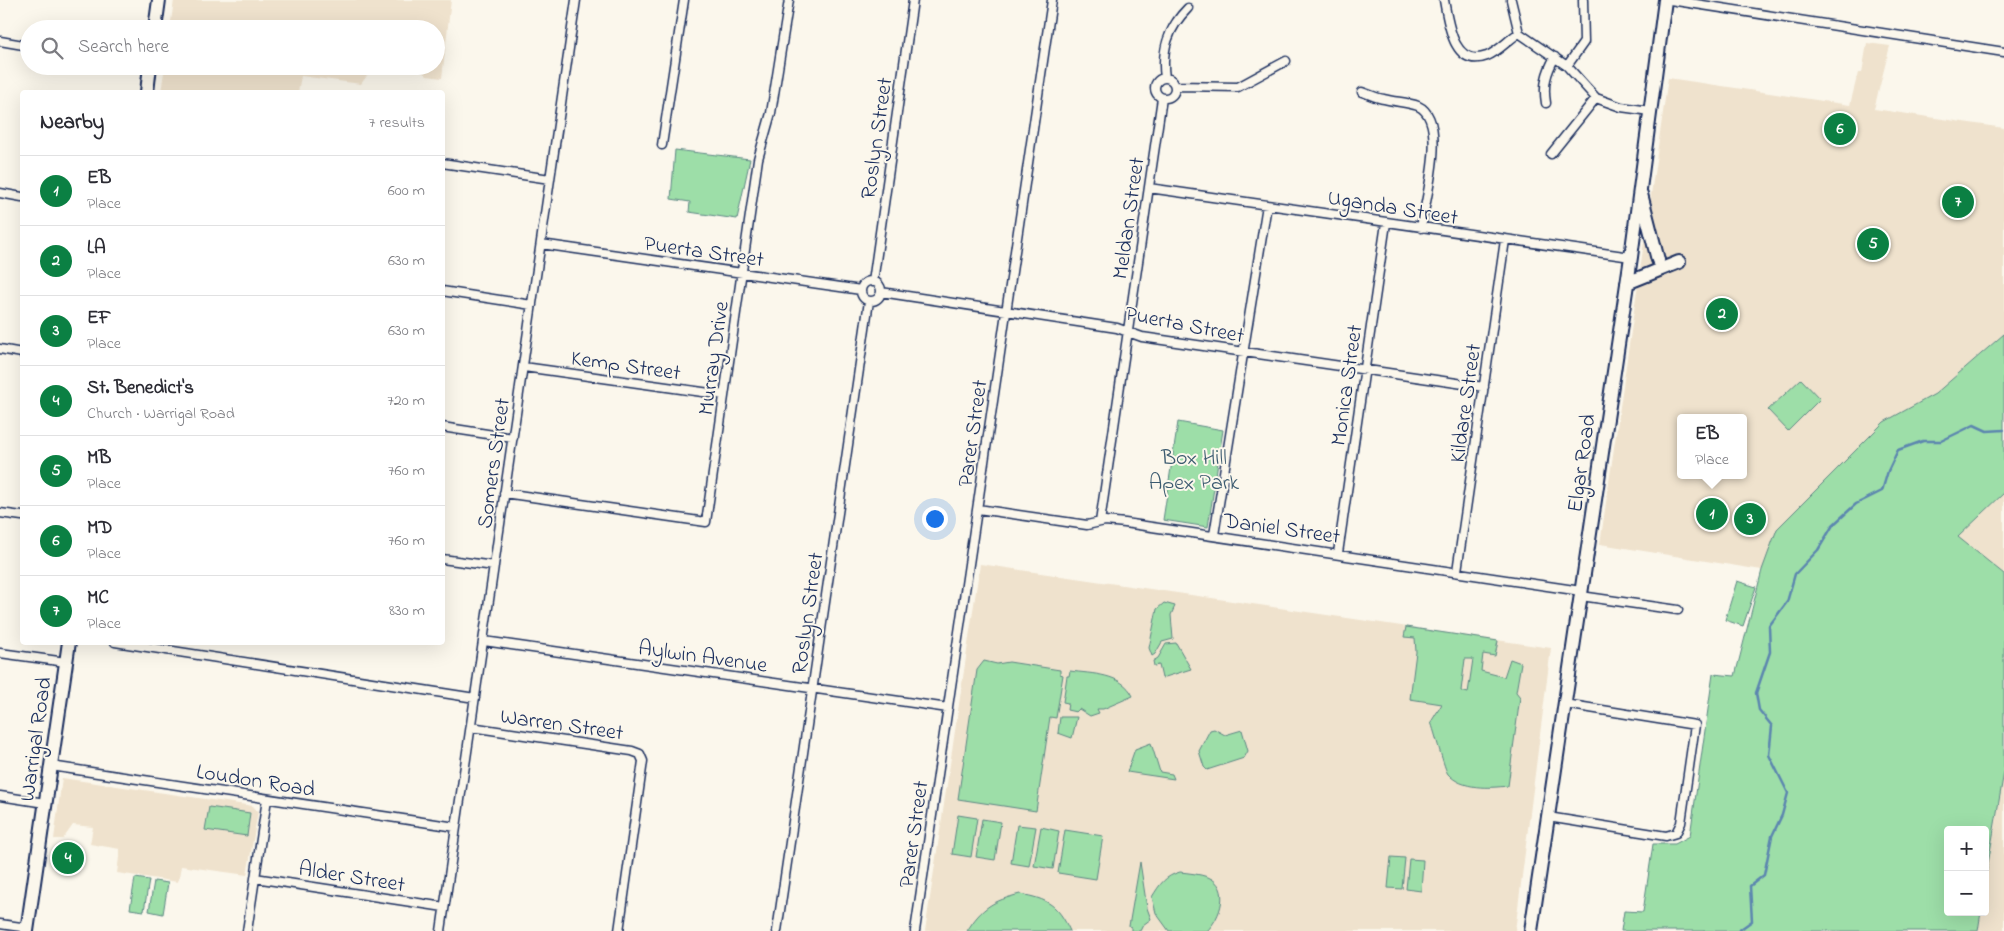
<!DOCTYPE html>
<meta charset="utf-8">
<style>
body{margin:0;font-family:"Indie Flower",sans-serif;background:#f2f2f3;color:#2b2b33}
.controls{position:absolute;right:15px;bottom:15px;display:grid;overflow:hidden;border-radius:5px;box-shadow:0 5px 20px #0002}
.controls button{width:45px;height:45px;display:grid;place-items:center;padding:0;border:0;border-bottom:1px solid #e1e1e2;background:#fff;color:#2b2b33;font:25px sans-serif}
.you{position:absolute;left:934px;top:518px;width:18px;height:18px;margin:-12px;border:4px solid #fff;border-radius:50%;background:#1a73e8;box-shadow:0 0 0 8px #1a73e833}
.badge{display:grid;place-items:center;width:32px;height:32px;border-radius:50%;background:#0b8043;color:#fff;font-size:16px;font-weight:700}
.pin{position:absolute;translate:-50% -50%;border:2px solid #fff;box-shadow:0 1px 5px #0006}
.popup{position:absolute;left:1677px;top:414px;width:70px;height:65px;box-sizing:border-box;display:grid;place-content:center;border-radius:5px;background:#fff;filter:drop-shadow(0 1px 4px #0005);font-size:16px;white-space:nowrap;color:#7c7c81}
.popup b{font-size:19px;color:#2b2b33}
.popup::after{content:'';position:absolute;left:50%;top:100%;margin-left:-10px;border:10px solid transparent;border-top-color:#fff}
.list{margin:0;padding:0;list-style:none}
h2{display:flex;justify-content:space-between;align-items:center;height:65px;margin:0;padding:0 20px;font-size:21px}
h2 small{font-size:16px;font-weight:400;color:#7c7c81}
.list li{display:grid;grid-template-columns:32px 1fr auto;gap:15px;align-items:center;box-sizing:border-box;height:70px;padding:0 20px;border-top:1px solid #e1e1e2}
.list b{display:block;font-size:19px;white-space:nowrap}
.list p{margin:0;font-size:16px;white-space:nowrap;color:#7c7c81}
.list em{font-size:16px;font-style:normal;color:#7c7c81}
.icon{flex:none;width:28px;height:28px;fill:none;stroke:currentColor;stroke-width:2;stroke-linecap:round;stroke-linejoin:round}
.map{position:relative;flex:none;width:2004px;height:931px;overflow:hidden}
.search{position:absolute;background:#fff;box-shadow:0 5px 20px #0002;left:20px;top:20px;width:425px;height:55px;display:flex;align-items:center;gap:12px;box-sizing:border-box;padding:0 18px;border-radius:28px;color:#7c7c81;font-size:19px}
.panel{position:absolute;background:#fff;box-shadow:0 5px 20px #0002;left:20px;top:90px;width:425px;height:555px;border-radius:5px}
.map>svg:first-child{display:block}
.built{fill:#efe2cd;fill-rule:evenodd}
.green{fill:#9ddea8;stroke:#5c8683;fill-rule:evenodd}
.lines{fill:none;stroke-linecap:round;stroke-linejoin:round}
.stream{stroke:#5b86af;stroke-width:2.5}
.street-casing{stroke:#1b2f5e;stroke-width:11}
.primary-casing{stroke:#1b2f5e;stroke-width:16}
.street{stroke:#fbf7ec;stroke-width:8}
.primary{stroke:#fbf7ec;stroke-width:12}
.labels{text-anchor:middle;stroke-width:4;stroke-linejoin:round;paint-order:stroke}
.street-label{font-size:22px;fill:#1b2f5e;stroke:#fbf7ec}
.park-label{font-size:22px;fill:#3c5b70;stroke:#fbf7ec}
</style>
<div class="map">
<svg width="2004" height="931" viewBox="0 0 2004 931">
<rect width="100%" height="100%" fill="#fbf7ec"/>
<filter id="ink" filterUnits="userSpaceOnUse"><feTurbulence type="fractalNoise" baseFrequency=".02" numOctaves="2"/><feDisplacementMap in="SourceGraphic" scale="10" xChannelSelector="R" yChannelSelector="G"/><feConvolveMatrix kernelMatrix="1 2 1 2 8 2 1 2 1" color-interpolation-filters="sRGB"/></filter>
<g filter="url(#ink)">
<path class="built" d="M 174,0 L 451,0 L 442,78 L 427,76 L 418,68 L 405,66 L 436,66 L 436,29 L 170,29 Z
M 1867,43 L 1890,46 L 1874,109 L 2004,128 L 2004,334 L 1935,394 L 1884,422 L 1778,529 L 1762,570 L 1600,544 L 1668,78 L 1850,105 L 1858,73 L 1862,73 ZM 1681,418 L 1743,418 L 1743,475 L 1681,475 Z
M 165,66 L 374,66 L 361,84 L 301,76 L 298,92 L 161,92 Z
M 2004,493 L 2004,574 L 1957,537 Z
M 980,564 L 1551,648 L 1515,931 L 925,931 Z
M 2004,772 L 2004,931 L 1978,931 L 1981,912 L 1985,912 L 1985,881 Z
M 62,778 L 253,806 L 258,812 L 247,875 L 181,866 L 178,882 L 117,873 L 120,849 L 90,844 L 93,827 L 73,825 L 63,839 L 54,839 Z"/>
<path class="green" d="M 675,150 L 750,159 L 737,219 L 689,212 L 690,202 L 671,199 Z
M 2004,334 L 2004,493 L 1958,537 L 2004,574 L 2004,772 L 1985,881 L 1985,830 L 1948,830 L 1948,912 L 1981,912 L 1978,931 L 1621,931 L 1624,911 L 1643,912 L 1653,844 L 1675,844 L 1690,836 L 1713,674 L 1735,676 L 1762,570 L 1777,529 L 1884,422 L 1935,394 Z
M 1801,379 L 1820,399 L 1788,431 L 1768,410 Z
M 1178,422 L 1223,430 L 1208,527 L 1163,520 Z
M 1737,581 L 1756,587 L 1743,626 L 1725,620 Z
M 1164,603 L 1175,606 L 1171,615 L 1173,639 L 1162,642 L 1155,654 L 1152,656 L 1149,648 L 1157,609 Z
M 1406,627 L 1498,641 L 1495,656 L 1483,654 L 1481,671 L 1504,677 L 1510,659 L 1521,663 L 1516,692 L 1520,697 L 1508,786 C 1490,788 1462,790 1448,774 C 1445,771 1434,730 1431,722 L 1442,704 L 1410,699 L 1416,652 L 1415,638 L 1404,637 ZM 1465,659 L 1473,659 L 1468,693 L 1461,691 Z
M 1176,643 L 1191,669 L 1162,678 L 1159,665 L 1154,666 L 1153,661 L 1158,658 L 1166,644 Z
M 984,661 L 997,664 L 1009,662 L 1060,670 L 1060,674 L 1063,675 L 1056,718 L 1050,717 L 1036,811 L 958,799 L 977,670 Z
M 1070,671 C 1092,674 1122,673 1133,696 L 1103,709 L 1097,709 L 1099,713 L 1090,716 L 1079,709 L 1076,712 L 1067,710 L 1068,703 L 1063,702 L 1067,676 L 1069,676 Z
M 1060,717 L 1077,717 L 1072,738 L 1058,733 Z
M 1214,729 L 1225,735 L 1242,730 L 1248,751 L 1244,758 L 1207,770 L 1204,767 L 1199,751 L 1210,730 Z
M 1151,743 L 1160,772 L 1172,774 L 1174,779 L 1127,772 L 1135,749 Z
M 209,807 L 250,813 L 247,836 L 205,830 Z
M 958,815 L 977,818 L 971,857 L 952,854 Z
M 982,819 L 1001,822 L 995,860 L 976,857 Z
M 1017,825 L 1036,827 L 1029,866 L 1011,863 Z
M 1041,827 L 1059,831 L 1053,869 L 1034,866 Z
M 1065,830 L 1103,836 L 1096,879 L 1058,873 Z
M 1391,857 L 1405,858 L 1402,889 L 1388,888 Z
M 1409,859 L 1423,860 L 1421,891 L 1406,889 Z
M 1140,862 L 1147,908 L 1151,919 L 1143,925 L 1140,931 L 1131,931 L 1131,927 L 1129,926 Z
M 1180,872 C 1189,873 1199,874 1208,877 C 1232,887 1220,918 1207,931 L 1169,931 L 1156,913 L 1152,897 C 1160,884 1165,876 1180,872 Z
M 135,878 L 149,880 L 144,911 L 130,909 Z
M 154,881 L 168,883 L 163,914 L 149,911 Z
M 1020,894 C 1048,899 1058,905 1070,931 L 967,931 C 982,907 993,901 1020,894 Z"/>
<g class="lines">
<path class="stream" d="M 1738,931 L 1752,921 L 1750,886 L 1764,875 L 1772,836 L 1782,815 L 1788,793 L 1769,755 L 1772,726 L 1759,710 L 1756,693 L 1770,652 L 1769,626 L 1787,602 L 1795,574 L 1818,550 L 1833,525 L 1856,504 L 1882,491 L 1888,471 L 1898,450 L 1923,441 L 1941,441 L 1974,425 L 1987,431 L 2004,430"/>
<g class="street-casing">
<path id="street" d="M 1444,0 C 1448,21 1453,69 1487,56 C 1499,51 1509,39 1519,33 L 1567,66 L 1596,98 L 1621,107 L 1650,111
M 1511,0 L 1519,33
M 1670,0 L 2004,52
M 0,41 L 29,46
M 1567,66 L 1584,42 L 1583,0
M1155 88a10 10 0 1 1 20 0a10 10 0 1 1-20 0Z
M 1165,78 C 1161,50 1168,28 1188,8
M 1176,86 L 1238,87 L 1286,61
M 1362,92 C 1369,94 1376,98 1384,99 C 1395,102 1408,102 1418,106 C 1449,120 1425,201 1421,228
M 1546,103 C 1543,85 1546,73 1555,57
M 662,145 L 684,0
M 1551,154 L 1596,98
M 442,163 L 550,179
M 1149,188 L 1631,257
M 0,193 L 22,197
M 541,244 L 861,290
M861 291a10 10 0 1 1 20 0a10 10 0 1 1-20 0Z
M 873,282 L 913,0
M 442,291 L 532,305
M 881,292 L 1117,328 L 1142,337 L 1484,387
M 0,349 L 22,353
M 524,367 L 724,395
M 442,427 L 513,438
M 504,493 L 706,522 L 758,159 L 771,113 L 789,0
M 978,509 L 1087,525 L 1105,521 L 1125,523 L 1581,591
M 0,513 L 22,516
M 1100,522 L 1162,98
M 1214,535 L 1267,205
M 1338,553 L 1386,223
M 442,559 L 494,566
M 1457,571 L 1505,240
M 1581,596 L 1678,610
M 484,641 L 948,708
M 115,642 L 475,698
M 0,653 L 66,662
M 471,727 L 632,751 L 640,754 L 643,761 L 619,931
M 51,766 L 456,827
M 0,796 L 45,803
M 1548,817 L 1666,836 L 1676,833 L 1681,823 L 1695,725 L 1565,704
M 255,878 L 444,907
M 0,924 L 28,928
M 247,931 L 267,799
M 441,931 L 576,0
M 777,931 L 869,301
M 915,931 L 1052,0"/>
</g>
<g class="primary-casing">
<path id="primary" d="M 155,29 L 159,0
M 147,92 L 150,66
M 1641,194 L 1658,260
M 1627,283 L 1679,262
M 27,931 L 69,642
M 1531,931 L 1631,257 L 1665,0"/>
</g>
<use href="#street" class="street"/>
<use href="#primary" class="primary"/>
</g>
</g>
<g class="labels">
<g class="street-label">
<text transform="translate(875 138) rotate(-82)" y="8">Roslyn Street</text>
<text transform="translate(1393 206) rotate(9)" y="8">Uganda Street</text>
<text transform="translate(1127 218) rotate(-82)" y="8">Meldan Street</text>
<text transform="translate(704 250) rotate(8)" y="8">Puerta Street</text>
<text transform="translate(1185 323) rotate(11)" y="8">Puerta Street</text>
<text transform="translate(712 358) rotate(-82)" y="8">Murray Drive</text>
<text transform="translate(626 364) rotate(8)" y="8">Kemp Street</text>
<text transform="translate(1345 385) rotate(-82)" y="8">Monica Street</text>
<text transform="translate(1464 403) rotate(-82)" y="8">Kildare Street</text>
<text transform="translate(971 433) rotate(-82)" y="8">Parer Street</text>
<text transform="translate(492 463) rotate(-82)" y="8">Somers Street</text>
<text transform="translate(1580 463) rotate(-82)" y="8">Elgar Road</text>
<text transform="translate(1282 527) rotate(8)" y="8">Daniel Street</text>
<text transform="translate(806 613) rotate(-82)" y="8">Roslyn Street</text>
<text transform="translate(703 655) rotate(8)" y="8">Aylwin Avenue</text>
<text transform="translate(562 723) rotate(8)" y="8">Warren Street</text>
<text transform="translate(34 739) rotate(-82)" y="8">Warrigal Road</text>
<text transform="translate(256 779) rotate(9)" y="8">Loudon Road</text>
<text transform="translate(912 834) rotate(-82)" y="8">Parer Street</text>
<text transform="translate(352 875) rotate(9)" y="8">Alder Street</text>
</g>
<g class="park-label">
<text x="1194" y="464">Box Hill<tspan x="1194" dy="25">Apex Park</tspan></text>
</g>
</g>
</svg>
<div class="controls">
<button>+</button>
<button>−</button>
</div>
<div class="you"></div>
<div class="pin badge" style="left:1712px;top:514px">1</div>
<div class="popup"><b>EB</b>Place</div>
<div class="pin badge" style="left:1722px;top:314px">2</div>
<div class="pin badge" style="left:1750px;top:519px">3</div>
<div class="pin badge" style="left:68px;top:858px">4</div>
<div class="pin badge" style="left:1873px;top:244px">5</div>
<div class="pin badge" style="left:1840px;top:129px">6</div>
<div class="pin badge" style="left:1958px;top:202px">7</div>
<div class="search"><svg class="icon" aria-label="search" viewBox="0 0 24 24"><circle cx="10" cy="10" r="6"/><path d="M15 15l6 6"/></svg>Search here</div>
<section class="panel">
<h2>Nearby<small>7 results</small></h2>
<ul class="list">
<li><span class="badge">1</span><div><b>EB</b><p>Place</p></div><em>600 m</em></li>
<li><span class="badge">2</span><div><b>LA</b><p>Place</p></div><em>630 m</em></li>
<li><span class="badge">3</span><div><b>EF</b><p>Place</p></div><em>630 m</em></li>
<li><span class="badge">4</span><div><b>St. Benedict's</b><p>Church · Warrigal Road</p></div><em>720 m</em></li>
<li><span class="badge">5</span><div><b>MB</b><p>Place</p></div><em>760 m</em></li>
<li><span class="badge">6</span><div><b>MD</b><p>Place</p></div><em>760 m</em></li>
<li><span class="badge">7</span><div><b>MC</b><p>Place</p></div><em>830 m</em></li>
</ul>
</section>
</div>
